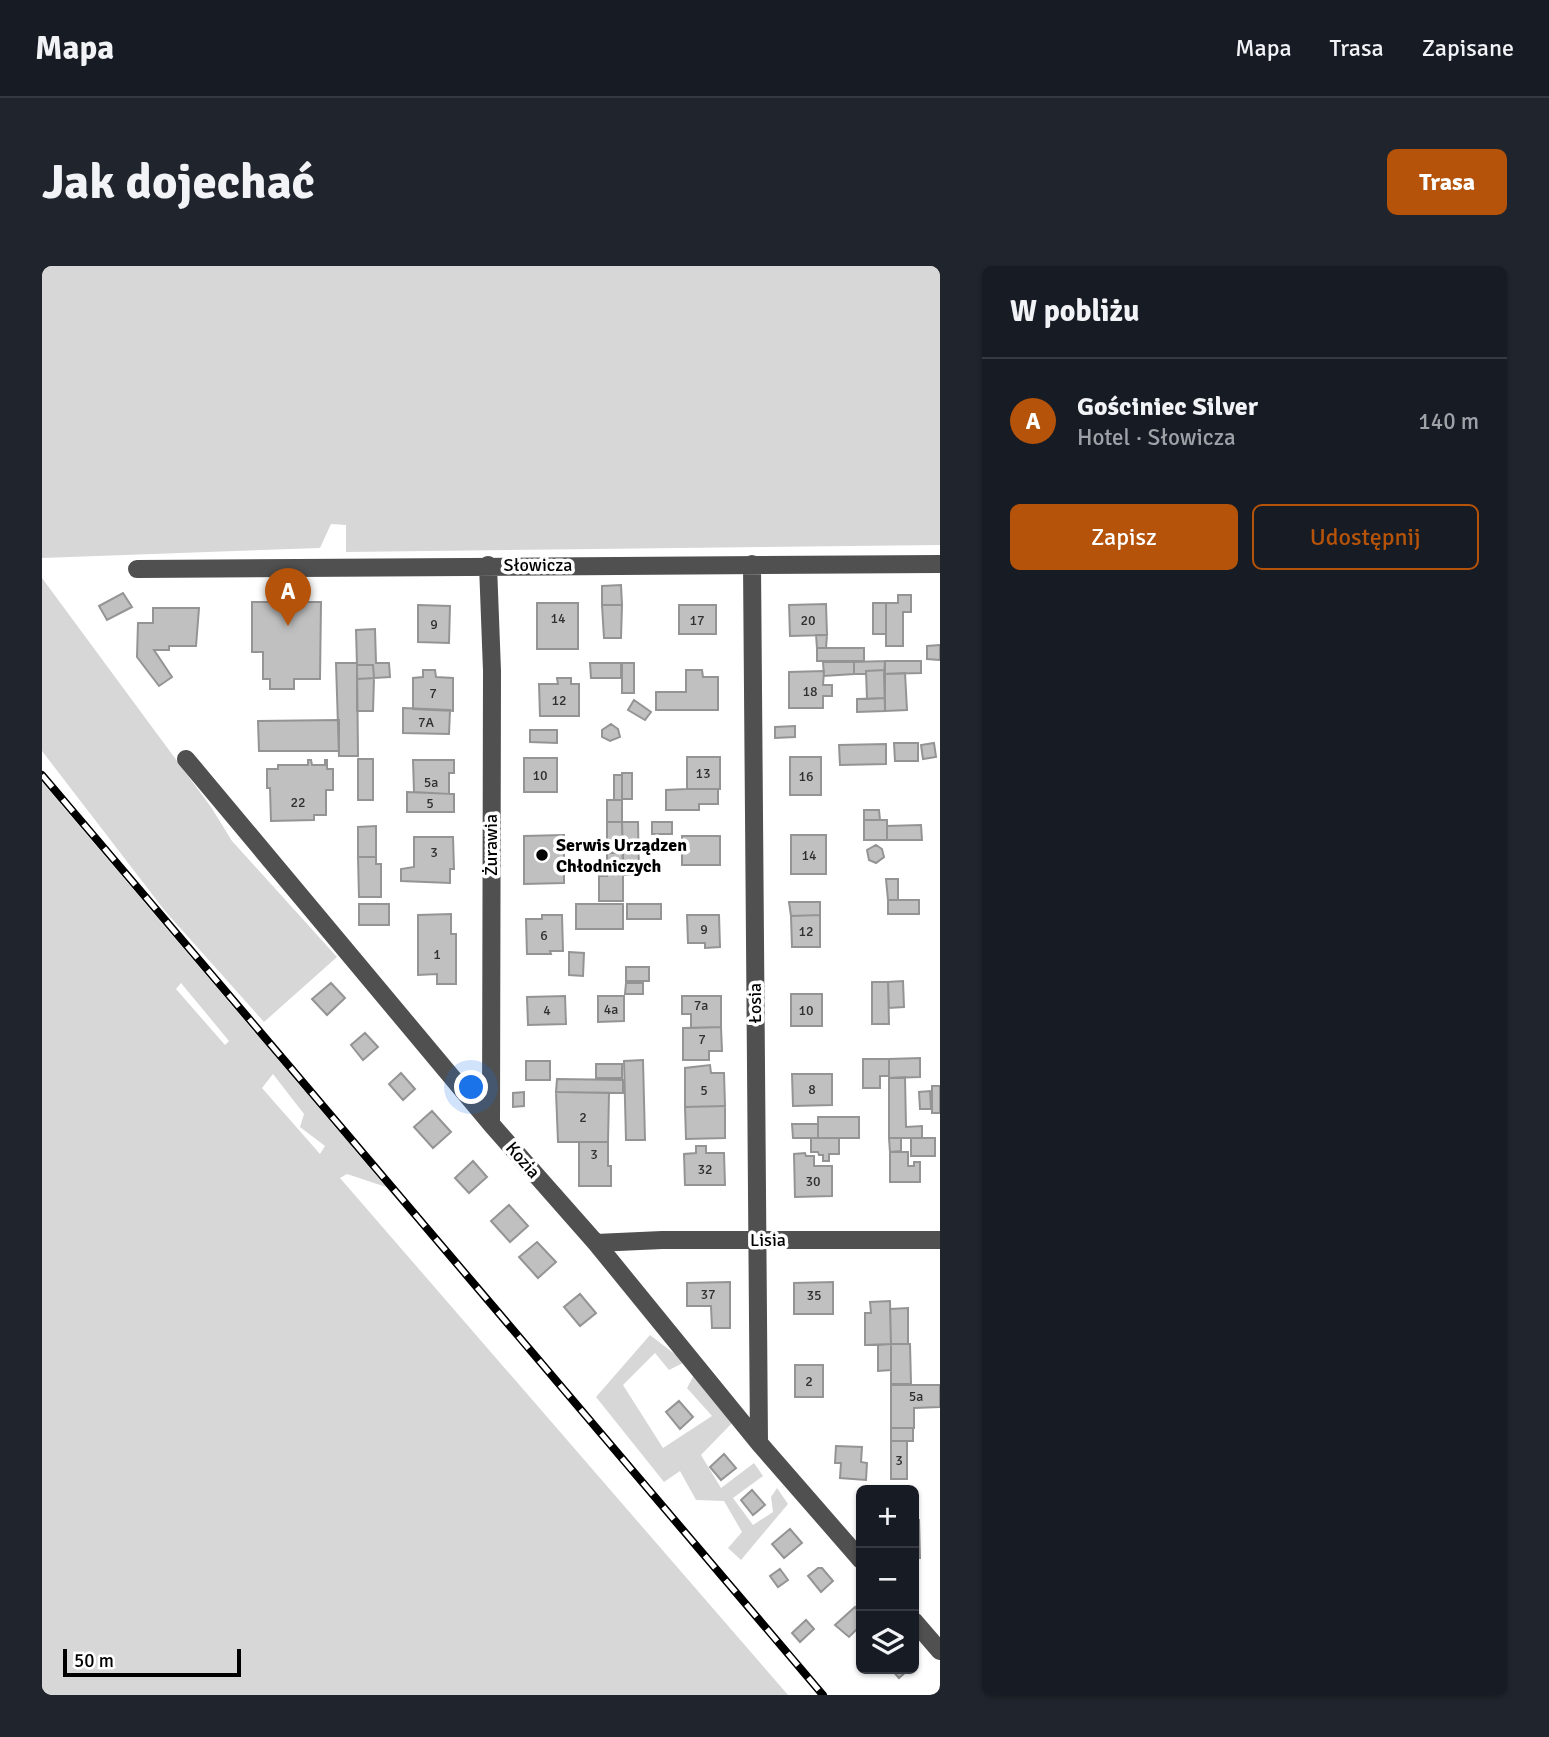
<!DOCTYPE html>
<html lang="pl">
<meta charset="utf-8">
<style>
body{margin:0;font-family:Signika,sans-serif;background:#20242c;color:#f1f3f6}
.controls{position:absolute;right:21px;bottom:21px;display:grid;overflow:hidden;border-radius:10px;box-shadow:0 2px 5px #0004}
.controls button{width:63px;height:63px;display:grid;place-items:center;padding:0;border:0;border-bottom:2px solid #363941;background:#171b24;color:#f1f3f6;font:35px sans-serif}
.scale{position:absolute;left:21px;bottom:18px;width:178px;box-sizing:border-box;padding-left:7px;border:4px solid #000;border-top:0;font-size:19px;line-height:24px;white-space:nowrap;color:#000;-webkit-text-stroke:5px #fff;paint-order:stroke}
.you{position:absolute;left:430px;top:822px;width:24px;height:24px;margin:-18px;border:5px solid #fff;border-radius:50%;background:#1a73e8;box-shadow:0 0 0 10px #1a73e833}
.badge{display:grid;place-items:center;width:46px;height:46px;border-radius:50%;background:#b45309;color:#fff;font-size:23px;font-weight:700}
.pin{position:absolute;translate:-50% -58px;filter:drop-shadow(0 2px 4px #0008)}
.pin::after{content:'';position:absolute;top:37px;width:24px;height:21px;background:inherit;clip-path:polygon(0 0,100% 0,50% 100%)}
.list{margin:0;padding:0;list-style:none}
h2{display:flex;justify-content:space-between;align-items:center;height:91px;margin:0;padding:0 28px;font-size:30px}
h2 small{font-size:23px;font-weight:400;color:#9ea1a6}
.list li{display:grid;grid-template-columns:46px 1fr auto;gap:21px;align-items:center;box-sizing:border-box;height:126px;padding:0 28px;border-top:2px solid #363941}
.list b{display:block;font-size:26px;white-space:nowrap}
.list p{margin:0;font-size:23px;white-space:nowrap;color:#9ea1a6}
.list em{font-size:23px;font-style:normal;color:#9ea1a6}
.actions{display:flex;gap:14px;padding:21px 28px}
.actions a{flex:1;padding:16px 0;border:2px solid #b45309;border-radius:10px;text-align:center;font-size:24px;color:#b45309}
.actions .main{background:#b45309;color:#fff}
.icon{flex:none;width:38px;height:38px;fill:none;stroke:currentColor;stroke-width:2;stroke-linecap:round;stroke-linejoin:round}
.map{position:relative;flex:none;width:898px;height:1429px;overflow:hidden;border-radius:10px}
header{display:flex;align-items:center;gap:42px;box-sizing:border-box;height:98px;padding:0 35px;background:#171b24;border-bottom:2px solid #363941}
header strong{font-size:33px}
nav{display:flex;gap:38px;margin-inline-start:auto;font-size:24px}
.intro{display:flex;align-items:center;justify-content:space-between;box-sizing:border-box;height:168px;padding:0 42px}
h1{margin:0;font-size:49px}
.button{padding:18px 32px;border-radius:10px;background:#b45309;color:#fff;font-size:24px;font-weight:700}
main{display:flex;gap:42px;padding:0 42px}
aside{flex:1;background:#171b24;border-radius:10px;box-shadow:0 2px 5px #0004}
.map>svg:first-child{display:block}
.green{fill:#d7d7d7;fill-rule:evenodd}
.building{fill:#c0c0c0;stroke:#949494;stroke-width:2}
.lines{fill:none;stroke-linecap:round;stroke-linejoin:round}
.minor{stroke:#505050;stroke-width:18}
.rail-casing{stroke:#000;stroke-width:8}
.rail{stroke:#fff;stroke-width:5;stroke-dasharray:16;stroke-linecap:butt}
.poi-dot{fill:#000;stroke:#fff;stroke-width:2.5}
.labels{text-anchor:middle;stroke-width:7;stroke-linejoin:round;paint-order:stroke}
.number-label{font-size:14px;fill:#303030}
.street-label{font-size:18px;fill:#000;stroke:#fff}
.poi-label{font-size:18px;font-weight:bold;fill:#000;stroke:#fff;text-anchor:start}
</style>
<header>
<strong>Mapa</strong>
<nav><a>Mapa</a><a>Trasa</a><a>Zapisane</a></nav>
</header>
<div class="intro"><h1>Jak dojechać</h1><a class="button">Trasa</a></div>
<main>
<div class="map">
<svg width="898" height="1429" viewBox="0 0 898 1429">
<rect width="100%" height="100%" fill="#fff"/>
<path class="green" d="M 0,0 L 898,0 L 898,279 L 304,286 L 304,259 L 289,258 L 278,282 L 0,292 Z
M 0,312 L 169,541 L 190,575 L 295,691 L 222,756 L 123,645 L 0,485 Z
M 0,516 L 344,921 L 305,908 L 298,912 L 746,1429 L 0,1429 ZM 139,717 L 187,775 L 183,779 L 134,723 ZM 231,808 L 262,848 L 258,861 L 283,880 L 278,888 L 220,822 Z
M 608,1069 L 643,1096 L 627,1104 L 613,1087 L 581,1119 L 621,1182 L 670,1150 L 645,1122 L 652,1109 L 693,1154 L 659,1189 L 679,1222 L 712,1197 L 721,1210 L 691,1232 L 711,1259 L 731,1246 L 729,1231 L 735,1222 L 746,1238 L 699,1294 L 686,1282 L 700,1266 L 682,1235 L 654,1234 L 638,1205 L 622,1216 L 554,1131 Z"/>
<path class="building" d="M 579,319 L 580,339 L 560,339 L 560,320 Z
M 81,327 L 90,341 L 65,354 L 57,340 Z
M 856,329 L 869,329 L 869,346 L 861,346 L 861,380 L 844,380 L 844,337 L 856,337 Z
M 210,336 L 279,336 L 278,413 L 252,413 L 252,423 L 228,423 L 228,413 L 221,413 L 221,386 L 210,386 Z
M 495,337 L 536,337 L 536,383 L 495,383 Z
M 831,337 L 844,337 L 844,368 L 831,368 Z
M 784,338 L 785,369 L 748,370 L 747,339 Z
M 376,339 L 408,340 L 407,377 L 376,376 Z
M 560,339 L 580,339 L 579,372 L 562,372 Z
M 637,339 L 674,339 L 674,368 L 637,368 Z
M 111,342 L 157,342 L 154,380 L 127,380 L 127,384 L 112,384 L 130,411 L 117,420 L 95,391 L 96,357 L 111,357 Z
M 333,363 L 334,397 L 347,397 L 348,411 L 332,412 L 331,399 L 315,399 L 314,364 Z
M 774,369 L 785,369 L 784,382 L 775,382 Z
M 898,379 L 898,394 L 885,393 L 885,380 Z
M 775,382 L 822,382 L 822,395 L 775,395 Z
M 843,395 L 879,395 L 879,407 L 842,408 Z
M 843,395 L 843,404 L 824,405 L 824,408 L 812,408 L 812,396 Z
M 781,396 L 812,396 L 812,408 L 782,410 Z
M 294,397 L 315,397 L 316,490 L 297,490 Z
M 548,397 L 579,397 L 579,412 L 549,412 Z
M 580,397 L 592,397 L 592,427 L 580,427 Z
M 315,399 L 331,399 L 332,412 L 315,413 Z
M 381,404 L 393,404 L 394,411 L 411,412 L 411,445 L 371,443 L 371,412 L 381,411 Z
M 644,404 L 660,404 L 661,411 L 676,411 L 676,444 L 614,444 L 614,426 L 644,426 Z
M 843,404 L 843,432 L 825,433 L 824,405 Z
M 782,405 L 781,419 L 790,419 L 790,430 L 781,430 L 781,442 L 747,442 L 747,406 Z
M 863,407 L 865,444 L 843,445 L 842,408 Z
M 332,412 L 331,445 L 315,445 L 315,413 Z
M 515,412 L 529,412 L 529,418 L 537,418 L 537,450 L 498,450 L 497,418 L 516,418 Z
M 843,432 L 843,445 L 815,446 L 815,433 Z
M 592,434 L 609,446 L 603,454 L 586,444 Z
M 361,442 L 408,444 L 407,468 L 361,467 Z
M 297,454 L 297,485 L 217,485 L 216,455 Z
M 569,458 L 576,463 L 578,471 L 568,475 L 560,471 L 560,464 Z
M 753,460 L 753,471 L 733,472 L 733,461 Z
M 488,464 L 515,464 L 515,477 L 488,476 Z
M 852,477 L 876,477 L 876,495 L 853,495 Z
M 892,477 L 894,491 L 881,493 L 879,479 Z
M 844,478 L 844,498 L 798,499 L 797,479 Z
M 645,491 L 678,491 L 678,523 L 645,523 Z
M 748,491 L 779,491 L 779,529 L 748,529 Z
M 482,492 L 515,492 L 515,526 L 482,526 Z
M 316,493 L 331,493 L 331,534 L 316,534 Z
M 266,494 L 269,494 L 270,499 L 283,499 L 283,494 L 285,494 L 285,503 L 291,503 L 291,524 L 284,524 L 284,549 L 272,549 L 272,554 L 229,555 L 228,522 L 225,522 L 225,503 L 236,503 L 236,499 L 266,499 Z
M 371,494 L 412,494 L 412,507 L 407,507 L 407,528 L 372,526 Z
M 580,507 L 590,507 L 590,533 L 580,533 Z
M 572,509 L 580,509 L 580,534 L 572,534 Z
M 645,523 L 676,523 L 676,538 L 657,538 L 657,544 L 624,544 L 624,524 Z
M 365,526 L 412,528 L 412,546 L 365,546 Z
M 565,534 L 580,534 L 580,556 L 565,556 Z
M 822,544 L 837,544 L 838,554 L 822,554 Z
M 822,554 L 845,554 L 845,574 L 822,574 Z
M 565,556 L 580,556 L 581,587 L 565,587 Z
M 580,556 L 596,556 L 597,608 L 581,609 Z
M 610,556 L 630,556 L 630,568 L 610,568 Z
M 879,559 L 880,574 L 845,574 L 845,560 Z
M 334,560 L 334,591 L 316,591 L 316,561 Z
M 522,569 L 522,617 L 482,618 L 482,570 Z
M 749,569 L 784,569 L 784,608 L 749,608 Z
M 640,570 L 678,570 L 678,599 L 640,599 Z
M 372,571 L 411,571 L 412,603 L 408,603 L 408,617 L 359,615 L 359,603 L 372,601 Z
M 834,579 L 840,583 L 842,591 L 834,597 L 827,594 L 825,584 Z
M 565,587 L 581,587 L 581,635 L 557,635 L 557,610 L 565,610 Z
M 316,591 L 334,591 L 334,598 L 339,598 L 339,631 L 317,631 Z
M 844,613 L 856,613 L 856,634 L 846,634 Z
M 846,634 L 877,634 L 877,648 L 846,648 Z
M 747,636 L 778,636 L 778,649 L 749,650 Z
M 317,638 L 347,638 L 347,659 L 317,659 Z
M 534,638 L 581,638 L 581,663 L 534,663 Z
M 585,638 L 619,638 L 619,653 L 585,653 Z
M 409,648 L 409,668 L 414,668 L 414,718 L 395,718 L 395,708 L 376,709 L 376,649 Z
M 500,649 L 520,649 L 521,685 L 508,685 L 509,688 L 485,688 L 484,653 L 500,653 Z
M 645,649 L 677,649 L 678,681 L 663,682 L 663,677 L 646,677 Z
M 778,649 L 778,681 L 750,681 L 749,650 Z
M 527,686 L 542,687 L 541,710 L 527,709 Z
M 584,701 L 607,701 L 607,715 L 584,715 Z
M 861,715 L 862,741 L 847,742 L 846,716 Z
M 830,716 L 846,716 L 847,758 L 830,758 Z
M 289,717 L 303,732 L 285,749 L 270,733 Z
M 584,717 L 601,717 L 601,728 L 583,728 Z
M 749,728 L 780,728 L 780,760 L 749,760 Z
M 523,730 L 524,758 L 486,759 L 485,731 Z
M 556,730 L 582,730 L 582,755 L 556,756 Z
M 640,730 L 679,730 L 679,761 L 649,762 L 649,748 L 640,748 Z
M 679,761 L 680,785 L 667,785 L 667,794 L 641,794 L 641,762 Z
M 323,767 L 336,781 L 321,794 L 309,779 Z
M 878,792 L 878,811 L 847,812 L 847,793 Z
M 821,793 L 847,793 L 847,810 L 838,810 L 838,822 L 821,822 Z
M 601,794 L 603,874 L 584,874 L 582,795 Z
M 484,795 L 508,795 L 508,814 L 484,814 Z
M 554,798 L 580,798 L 580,812 L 554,812 Z
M 668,799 L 669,807 L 682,807 L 683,840 L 643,841 L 643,802 Z
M 359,807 L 373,823 L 361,834 L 347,818 Z
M 750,808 L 790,808 L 790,839 L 751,840 Z
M 863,811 L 864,861 L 880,860 L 880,872 L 847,872 L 847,812 Z
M 515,813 L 581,814 L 581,827 L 514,826 Z
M 890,820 L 898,820 L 898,847 L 890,847 Z
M 888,825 L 889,843 L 878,843 L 877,826 Z
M 482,826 L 482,840 L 471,841 L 471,827 Z
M 514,826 L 567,827 L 566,876 L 516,876 Z
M 683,840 L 683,872 L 644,873 L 643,841 Z
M 390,845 L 409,866 L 391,882 L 372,861 Z
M 776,851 L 817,851 L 817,872 L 776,872 Z
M 750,858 L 776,858 L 776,872 L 751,872 Z
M 769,872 L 797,872 L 797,888 L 787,888 L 787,895 L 781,895 L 781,889 L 777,889 L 776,886 L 769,886 Z
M 847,872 L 859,872 L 859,885 L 848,886 Z
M 869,872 L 893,872 L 893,890 L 869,890 Z
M 537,876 L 566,876 L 566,900 L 569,900 L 569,920 L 537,920 Z
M 654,880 L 664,880 L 664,887 L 682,887 L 683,919 L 643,919 L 642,888 L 654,887 Z
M 848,886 L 866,886 L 866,900 L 872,900 L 872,896 L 878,896 L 878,916 L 848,916 Z
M 763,887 L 764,890 L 772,890 L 772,900 L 790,900 L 790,930 L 753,931 L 752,888 Z
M 431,895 L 445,911 L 427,927 L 413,912 Z
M 467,939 L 486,960 L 468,976 L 449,955 Z
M 495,976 L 514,996 L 496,1012 L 477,991 Z
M 688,1016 L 688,1062 L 670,1062 L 669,1040 L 645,1040 L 645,1017 Z
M 791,1016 L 791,1048 L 752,1048 L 752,1017 Z
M 538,1028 L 554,1047 L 538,1060 L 522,1041 Z
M 848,1035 L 849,1078 L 823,1079 L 823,1047 L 829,1047 L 828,1036 Z
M 866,1042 L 866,1078 L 849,1078 L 848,1043 Z
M 849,1078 L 868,1078 L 869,1118 L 849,1118 Z
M 849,1078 L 849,1104 L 836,1105 L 836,1079 Z
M 753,1099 L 781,1099 L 781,1131 L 753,1131 Z
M 849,1119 L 898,1119 L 898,1141 L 872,1142 L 872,1162 L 849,1162 Z
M 637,1135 L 651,1151 L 638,1163 L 624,1146 Z
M 849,1162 L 871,1162 L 871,1175 L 849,1175 Z
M 849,1175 L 865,1175 L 865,1213 L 849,1213 Z
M 794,1180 L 820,1181 L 819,1196 L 825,1197 L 824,1214 L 798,1212 L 799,1197 L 793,1197 Z
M 682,1188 L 694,1202 L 679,1214 L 668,1201 Z
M 710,1224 L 723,1239 L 711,1249 L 699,1234 Z
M 872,1254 L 877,1254 L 878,1292 L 872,1292 Z
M 748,1263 L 760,1277 L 742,1292 L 730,1278 Z
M 776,1302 L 780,1302 L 791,1315 L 779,1326 L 766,1310 Z
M 738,1303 L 746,1314 L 736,1321 L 728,1310 Z
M 813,1341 L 819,1348 L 819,1359 L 807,1371 L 793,1359 Z
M 764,1354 L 772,1363 L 758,1376 L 750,1367 Z
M 849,1403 L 867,1403 L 857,1412 Z"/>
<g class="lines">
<path class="minor" d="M 710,298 L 717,1177
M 446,299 L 450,405 L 449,858
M 95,303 L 898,298
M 144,493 L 449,858 L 554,977 L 717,1177 L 819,1294
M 554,977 L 620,974 L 898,974
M 872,1355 L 898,1385"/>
<g class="rail-casing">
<path id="rail" d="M 0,509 L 781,1429"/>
</g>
<use href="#rail" class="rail"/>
</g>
<circle class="poi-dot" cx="500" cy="589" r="7"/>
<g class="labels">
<g class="number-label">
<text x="516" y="357">14</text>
<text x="655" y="359">17</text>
<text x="766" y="359">20</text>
<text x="392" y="363">9</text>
<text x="768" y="430">18</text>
<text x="391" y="432">7</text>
<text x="517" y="439">12</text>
<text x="384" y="461">7A</text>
<text x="661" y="512">13</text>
<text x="498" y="514">10</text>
<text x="764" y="515">16</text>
<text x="389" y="521">5a</text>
<text x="256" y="541">22</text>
<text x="388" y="542">5</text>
<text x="392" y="591">3</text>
<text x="767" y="594">14</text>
<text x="662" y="668">9</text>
<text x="764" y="670">12</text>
<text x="502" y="674">6</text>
<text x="395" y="693">1</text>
<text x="659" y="744">7a</text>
<text x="569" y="748">4a</text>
<text x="505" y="749">4</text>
<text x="764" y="749">10</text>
<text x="660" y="778">7</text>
<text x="770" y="828">8</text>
<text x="662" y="829">5</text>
<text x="541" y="856">2</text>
<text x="552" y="893">3</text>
<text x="663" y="908">32</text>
<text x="771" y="920">30</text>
<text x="666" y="1033">37</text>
<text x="772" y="1034">35</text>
<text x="767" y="1120">2</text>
<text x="874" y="1135">5a</text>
<text x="857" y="1199">3</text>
</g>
<g class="street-label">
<text x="496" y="305">Słowicza</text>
<text transform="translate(449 579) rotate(-90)" y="6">Żurawia</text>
<text transform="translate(713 737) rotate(-90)" y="6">Łosia</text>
<text transform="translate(481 894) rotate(49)" y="6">Kozia</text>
<text x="726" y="980">Lisia</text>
</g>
<g class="poi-label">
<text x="514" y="585">Serwis Urządzen<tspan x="514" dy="21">Chłodniczych</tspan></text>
</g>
</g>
</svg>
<div class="controls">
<button>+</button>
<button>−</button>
<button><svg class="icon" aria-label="layers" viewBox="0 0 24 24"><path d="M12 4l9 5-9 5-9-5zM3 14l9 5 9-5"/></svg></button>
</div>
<div class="scale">50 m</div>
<div class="you"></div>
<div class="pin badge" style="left:246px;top:360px">A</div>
</div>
<aside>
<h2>W pobliżu<small></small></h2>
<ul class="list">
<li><span class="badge">A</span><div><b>Gościniec Silver</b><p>Hotel · Słowicza</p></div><em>140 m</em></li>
</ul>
<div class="actions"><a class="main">Zapisz</a><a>Udostępnij</a></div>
</aside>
</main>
